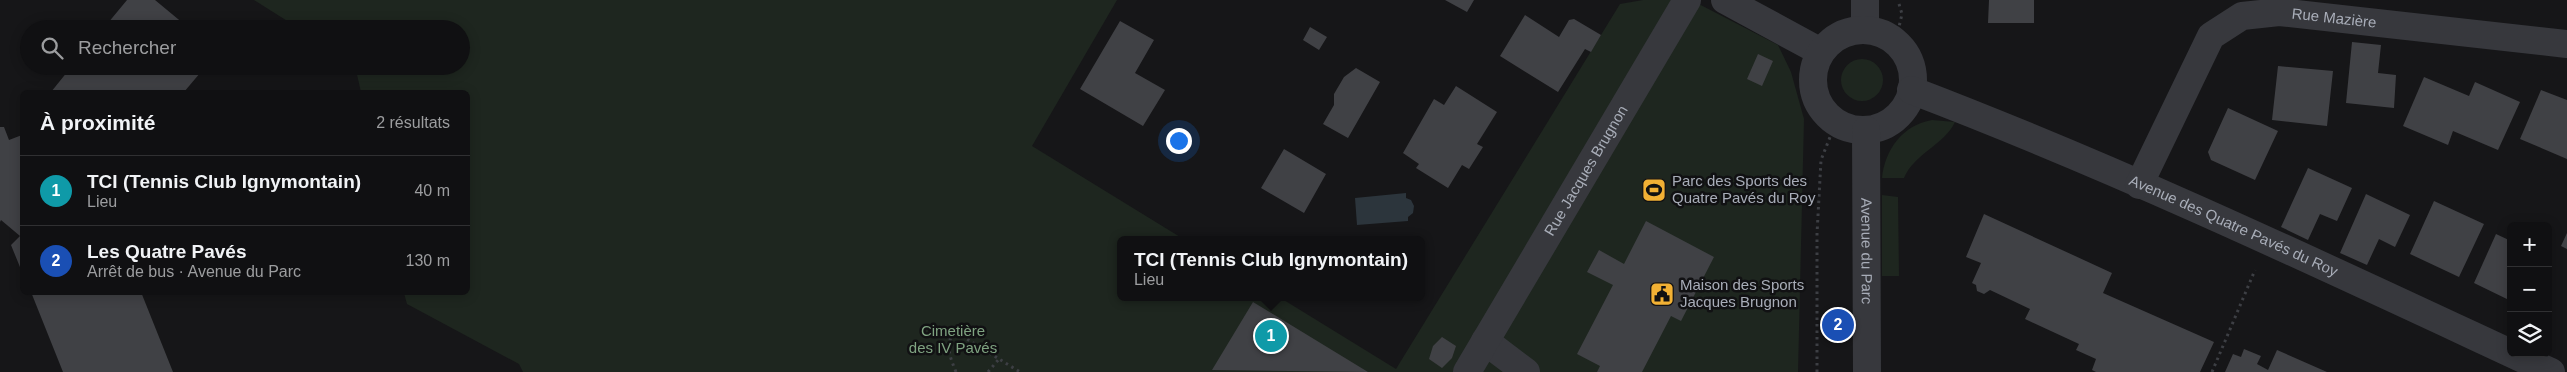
<!DOCTYPE html>
<html lang="fr">
<meta charset="utf-8">
<style>
body{margin:0;font-family:Helvetica,sans-serif;background:#19191b;color:#f1f3f6}
.controls{position:absolute;right:15px;bottom:15px;display:grid;overflow:hidden;border-radius:8px;box-shadow:0 2px 12px #0003}
.controls button{width:45px;height:45px;display:grid;place-items:center;padding:0;border:0;border-bottom:1px solid #303032;background:#101012;color:#f1f3f6;font:25px sans-serif}
.you{position:absolute;left:1178px;top:140px;width:18px;height:18px;margin:-12px;border:4px solid #fff;border-radius:50%;background:#1a73e8;box-shadow:0 0 0 8px #1a73e833}
.badge{display:grid;place-items:center;width:32px;height:32px;border-radius:50%;background:#1a73e8;color:#fff;font-size:16px;font-weight:700}
.pin{position:absolute;translate:-50% -50%;border:2px solid #fff;box-shadow:0 1px 5px #0006}
.popup{position:absolute;left:1117px;top:236px;width:308px;height:65px;box-sizing:border-box;display:grid;place-content:center;border-radius:8px;background:#101012;filter:drop-shadow(0 1px 4px #0005);font-size:16px;white-space:nowrap;color:#9c9d9f}
.popup b{font-size:19px;color:#f1f3f6}
.popup::after{content:'';position:absolute;left:50%;top:100%;margin-left:-10px;border:10px solid transparent;border-top-color:#101012}
.list{margin:0;padding:0;list-style:none}
h2{display:flex;justify-content:space-between;align-items:center;height:65px;margin:0;padding:0 20px;font-size:21px}
h2 small{font-size:16px;font-weight:400;color:#9c9d9f}
.list li{display:grid;grid-template-columns:32px 1fr auto;gap:15px;align-items:center;box-sizing:border-box;height:70px;padding:0 20px;border-top:1px solid #303032}
.list b{display:block;font-size:19px;white-space:nowrap}
.list p{margin:0;font-size:16px;white-space:nowrap;color:#9c9d9f}
.list em{font-size:16px;font-style:normal;color:#9c9d9f}
.icon{flex:none;width:28px;height:28px;fill:none;stroke:currentColor;stroke-width:2;stroke-linecap:round;stroke-linejoin:round}
.map{position:relative;flex:none;width:2567px;height:372px;overflow:hidden}
.search{position:absolute;background:#101012;box-shadow:0 2px 12px #0003;left:20px;top:20px;width:450px;height:55px;display:flex;align-items:center;gap:12px;box-sizing:border-box;padding:0 18px;border-radius:28px;color:#9c9d9f;font-size:19px}
.panel{position:absolute;background:#101012;box-shadow:0 2px 12px #0003;left:20px;top:90px;width:450px;height:205px;border-radius:8px}
.map>svg:first-child{display:block}
.green{fill:#1e261f}
.water{fill:#2c353c}
.building{fill:#404145}
.lines{fill:none;stroke-linecap:round;stroke-linejoin:round}
.path{stroke:#3d3f44;stroke-width:3;stroke-dasharray:2.5 4;stroke-linecap:butt}
.minor{stroke:#37383d;stroke-width:28}
.labels{text-anchor:middle;stroke-width:5;stroke-linejoin:round;paint-order:stroke}
.street-label{font-size:15px;fill:#a8adb8;stroke:#111113}
.poi-label{font-size:15px;fill:#a8adb8;stroke:#111113;text-anchor:start}
.park-label{font-size:15px;fill:#7fa381;stroke:#111113}
</style>
<div class="map">
<svg width="2567" height="372" viewBox="0 0 2567 372">
<rect width="100%" height="100%" fill="#161618"/>
<path class="green" d="M 254,0 L 1117,0 L 1032,146 L 1185,240 L 1121,240 L 1121,297 L 1279,297 L 1396,369 L 1620,4 L 1643,0 L 1691,0 L 1778,45 L 1791,72 L 1804,119 L 1798,372 L 523,372 L 519,364 L 407,304 L 404,293 L 468,292 L 468,92 L 361,92 L 355,66 L 461,66 L 461,29 L 300,29 Z
M1841 80a21 21 0 1 1 42 0a21 21 0 1 1-42 0Z
M 1932,120 L 1955,122 C 1945,144 1914,154 1904,178 L 1882,178 C 1885,149 1903,125 1932,120 Z
M 1882,195 L 1898,197 L 1899,276 L 1882,276 Z"/>
<path class="water" d="M 1406,193 L 1406,198 L 1411,200 L 1414,206 L 1413,213 L 1408,217 L 1408,221 L 1357,225 L 1355,198 Z"/>
<path class="building" d="M 127,0 L 155,0 L 190,29 L 103,29 Z
M 1445,0 L 1474,0 L 1467,12 Z
M 1989,0 L 2034,0 L 2034,23 L 1988,23 Z
M 1525,15 L 1559,37 L 1569,20 L 1574,19 L 1601,35 L 1591,52 L 1585,49 L 1558,92 L 1500,56 Z
M 1120,21 L 1154,40 L 1135,73 L 1165,90 L 1143,126 L 1080,89 Z
M 1310,27 L 1327,37 L 1319,50 L 1303,40 Z
M 2352,42 L 2381,45 L 2378,73 L 2396,75 L 2394,108 L 2346,103 Z
M 1758,54 L 1773,61 L 1762,86 L 1747,79 Z
M 72,66 L 206,66 L 184,92 L 51,92 Z
M 2278,66 L 2333,71 L 2327,126 L 2272,120 Z
M 1356,68 L 1380,82 L 1348,138 L 1323,124 L 1334,105 L 1334,94 L 1344,77 Z
M 2424,77 L 2469,96 L 2475,82 L 2520,102 L 2498,150 L 2453,131 L 2448,145 L 2403,126 Z
M 1456,86 L 1497,112 L 1477,144 L 1483,147 L 1469,169 L 1462,165 L 1448,188 L 1416,168 L 1419,164 L 1403,153 L 1434,99 L 1444,105 Z
M 2541,90 L 2567,100 L 2567,159 L 2520,139 Z
M 2228,108 L 2278,131 L 2255,180 L 2211,160 L 2208,152 Z
M 0,127 L 4,127 L 9,140 L 22,135 L 22,272 L 11,245 L 20,236 L 1,220 L 0,222 Z
M 1284,149 L 1326,174 L 1304,213 L 1261,188 Z
M 2308,168 L 2352,188 L 2337,221 L 2320,214 L 2308,240 L 2281,227 Z
M 2366,194 L 2410,215 L 2395,247 L 2379,239 L 2367,265 L 2340,253 Z
M 2434,201 L 2484,224 L 2459,277 L 2410,254 Z
M 1984,214 L 2112,273 L 2103,293 L 2214,342 L 2200,372 L 2096,372 L 2092,370 L 2096,359 L 2076,350 L 2079,344 L 2025,319 L 2030,309 L 1990,290 L 1984,294 L 1977,291 L 1976,285 L 1972,283 L 1981,263 L 1966,257 Z
M 1646,221 L 1714,257 L 1681,321 L 1671,316 L 1642,372 L 1597,372 L 1600,366 L 1577,354 L 1613,285 L 1587,272 L 1599,250 L 1624,264 Z
M 2567,233 L 2567,249 L 2561,246 Z
M 2496,234 L 2511,241 L 2511,301 L 2474,283 Z
M 31,292 L 141,292 L 173,372 L 63,372 Z
M 1253,302 L 1368,372 L 1212,370 Z
M 1442,337 L 1456,346 L 1452,358 L 1442,368 L 1429,359 L 1433,346 Z
M 2244,349 L 2261,356 L 2257,364 L 2268,370 L 2277,350 L 2327,372 L 2225,372 L 2233,354 L 2241,357 Z"/>
<g class="lines">
<path class="path" d="M 1899,4 L 1902,14 L 1899,27
M 956,372 C 950,357 945,346 954,331 L 1020,372
M 988,372 L 999,359
M 1817,372 L 1817,234 L 1821,160 L 1832,132
M 2212,372 L 2255,270"/>
<g class="minor">
<path d="M 1725,0 L 1821,52"/>
<path d="M 1865,29 L 1865,0"/>
<circle cx="1863" cy="80" r="50"/>
<path id="s1" d="M 1911,90 C 2129,173 2340,274 2551,372"/>
<path id="s2" d="M 1866,130 L 1867,372"/>
<path id="s3" d="M 2139,185 L 2211,36 L 2242,16 L 2279,12 L 2567,44"/>
<path d="M 1485,341 L 1526,372"/>
<path id="s4" d="M 1467,372 L 1687,0"/>
</g>
</g>
<defs>
<g id="stadium-square" transform="scale(1.25)"><rect x="-9" y="-9" width="18" height="18" rx="4" fill="#f2b134" stroke="#111113"/><path d="M0-5a6.5 5 0 1 0 0 10a6.5 5 0 1 0 0-10ZM-3.5-1.8h7v3.6h-7Z" fill="#111"/></g>
<g id="civic-square" transform="scale(1.25)"><rect x="-9" y="-9" width="18" height="18" rx="4" fill="#f2b134" stroke="#111113"/><path d="M-.6-6.5H3V-4.5H.6V-3L4-1V1h2V6H-6V1h2V-1L-.6-3ZM-1.2 2.5V6h2.4V2.5Z" fill="#111"/></g>
</defs>
<g fill-rule="evenodd">
<use href="#stadium-square" x="1654" y="190"/>
<use href="#civic-square" x="1662" y="294"/>
</g>
<g class="labels">
<g class="street-label">
<text dy="5" stroke="none"><textPath href="#s3" startOffset="295">Rue Mazière</textPath></text>
<text dy="5" stroke="none"><textPath href="#s4" startOffset="234">Rue Jacques Brugnon</textPath></text>
<text dy="5" stroke="none"><textPath href="#s1" startOffset="350">Avenue des Quatre Pavés du Roy</textPath></text>
<text dy="5" stroke="none"><textPath href="#s2" startOffset="121">Avenue du Parc</textPath></text>
</g>
<g class="poi-label">
<text x="1672" y="186">Parc des Sports des<tspan x="1672" dy="17">Quatre Pavés du Roy</tspan></text>
<text x="1680" y="290">Maison des Sports<tspan x="1680" dy="17">Jacques Brugnon</tspan></text>
</g>
<g class="park-label">
<text x="953" y="336">Cimetière<tspan x="953" dy="17">des IV Pavés</tspan></text>
</g>
</g>
</svg>
<div class="controls">
<button>+</button>
<button>−</button>
<button><svg class="icon" aria-label="layers" viewBox="0 0 24 24"><path d="M12 4l9 5-9 5-9-5zM3 14l9 5 9-5"/></svg></button>
</div>
<div class="you"></div>
<div class="pin badge" style="left:1271px;top:336px;background:#0f9aa8">1</div>
<div class="popup"><b>TCI (Tennis Club Ignymontain)</b>Lieu</div>
<div class="pin badge" style="left:1838px;top:325px;background:#1a4fb4">2</div>
<div class="search"><svg class="icon" aria-label="search" viewBox="0 0 24 24"><circle cx="10" cy="10" r="6"/><path d="M15 15l6 6"/></svg>Rechercher</div>
<section class="panel">
<h2>À proximité<small>2 résultats</small></h2>
<ul class="list">
<li><span class="badge" style="background:#0f9aa8">1</span><div><b>TCI (Tennis Club Ignymontain)</b><p>Lieu</p></div><em>40 m</em></li>
<li><span class="badge" style="background:#1a4fb4">2</span><div><b>Les Quatre Pavés</b><p>Arrêt de bus · Avenue du Parc</p></div><em>130 m</em></li>
</ul>
</section>
</div>
